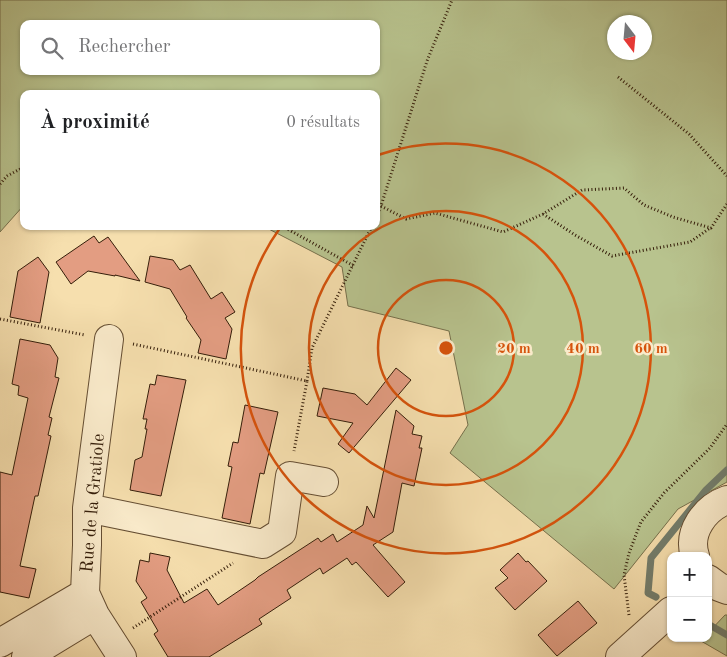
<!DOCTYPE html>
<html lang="fr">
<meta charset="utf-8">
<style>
body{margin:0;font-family:"Old Standard TT",serif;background:#f2f2f2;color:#202124}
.controls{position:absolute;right:15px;bottom:15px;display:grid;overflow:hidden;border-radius:10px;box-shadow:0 1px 4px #0004}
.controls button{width:45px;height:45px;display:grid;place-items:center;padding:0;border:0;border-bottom:1px solid #e0e0e0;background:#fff;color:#202124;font:25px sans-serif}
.compass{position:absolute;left:607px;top:15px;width:45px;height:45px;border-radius:50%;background:#fff;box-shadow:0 1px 4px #0004;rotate:164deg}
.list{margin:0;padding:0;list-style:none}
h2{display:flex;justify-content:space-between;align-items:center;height:65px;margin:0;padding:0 20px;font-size:21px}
h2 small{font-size:16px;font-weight:400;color:#757577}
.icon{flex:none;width:28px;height:28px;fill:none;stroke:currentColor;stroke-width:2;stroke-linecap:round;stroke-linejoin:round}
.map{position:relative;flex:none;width:727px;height:657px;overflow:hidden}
.search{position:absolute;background:#fff;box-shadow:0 1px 4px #0004;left:20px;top:20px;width:360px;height:55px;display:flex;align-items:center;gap:12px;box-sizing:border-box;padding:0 18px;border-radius:10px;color:#757577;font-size:19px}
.panel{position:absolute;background:#fff;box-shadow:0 1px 4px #0004;left:20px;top:90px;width:360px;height:140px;border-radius:10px}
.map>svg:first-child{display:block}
.green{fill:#b8c38e;stroke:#76704c;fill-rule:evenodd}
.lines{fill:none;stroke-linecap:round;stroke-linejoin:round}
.stream{stroke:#737d6c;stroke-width:7}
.building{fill:#e39d82;stroke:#351e0a}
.minor-casing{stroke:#654e33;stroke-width:30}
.tertiary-casing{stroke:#654e33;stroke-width:30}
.path{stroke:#351e0a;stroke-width:3;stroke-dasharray:1 2.5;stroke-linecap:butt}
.minor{stroke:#f9eaca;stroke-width:28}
.tertiary{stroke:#f9eaca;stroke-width:28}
.ring{fill:none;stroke:#d6530c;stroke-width:2.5}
.labels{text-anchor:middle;stroke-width:5;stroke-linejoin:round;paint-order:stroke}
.street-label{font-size:18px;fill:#351e0a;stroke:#f9eaca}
.centre{fill:#d6530c;stroke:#f9eaca;stroke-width:2.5}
.ring-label{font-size:15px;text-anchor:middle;font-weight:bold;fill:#d6530c;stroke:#f9eaca;stroke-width:5;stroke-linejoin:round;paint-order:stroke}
</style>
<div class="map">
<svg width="727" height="657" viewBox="0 0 727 657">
<rect width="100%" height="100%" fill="#f6dfae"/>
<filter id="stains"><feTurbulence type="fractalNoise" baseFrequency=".004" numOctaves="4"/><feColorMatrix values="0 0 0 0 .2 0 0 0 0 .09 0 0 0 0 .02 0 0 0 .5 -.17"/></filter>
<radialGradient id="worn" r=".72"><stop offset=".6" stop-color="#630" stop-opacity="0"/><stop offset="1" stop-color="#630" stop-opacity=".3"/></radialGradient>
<path class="green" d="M 0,0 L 727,0 L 727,482 L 678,509 L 614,589 L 450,453 L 468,425 L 449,331 L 348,306 L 342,267 L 263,226 L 376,226 L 376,94 L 24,94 L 24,205 L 0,232 ZM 614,22 L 644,22 L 644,52 L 614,52 ZM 24,24 L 376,24 L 376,71 L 24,71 Z
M 725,615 L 727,615 L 727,656 L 701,641 L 703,638 L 708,638 L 708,633 Z"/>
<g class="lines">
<path class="stream" d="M 656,597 L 648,593 L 651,558 L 706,490 L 727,470
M 708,624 L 727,635"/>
</g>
<path class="building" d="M 94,236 L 99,243 L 108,237 L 140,281 L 115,275 L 115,276 L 88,271 L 71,284 L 56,262 Z
M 150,256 L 173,260 L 180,270 L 190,265 L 211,299 L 222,292 L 235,312 L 225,318 L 232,329 L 226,359 L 198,353 L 201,340 L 186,318 L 187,317 L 170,289 L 145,282 Z
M 38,257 L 49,272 L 40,323 L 10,317 L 18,271 Z
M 20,339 L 50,345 L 58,358 L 55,377 L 59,378 L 49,417 L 52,418 L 48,435 L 51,436 L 38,496 L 35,496 L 20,566 L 36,569 L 29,598 L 0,592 L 0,472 L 12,475 L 28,398 L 18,395 L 19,386 L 12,384 Z
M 396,368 L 411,380 L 349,453 L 338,444 L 353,423 L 317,416 L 323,388 L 355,394 L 367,405 Z
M 157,375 L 186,380 L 161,496 L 130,490 L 135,460 L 142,457 L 147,429 L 145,429 L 147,419 L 143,419 L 150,384 L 155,385 Z
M 245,405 L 278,412 L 264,474 L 260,473 L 250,524 L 222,518 L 232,467 L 228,466 L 233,442 L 238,443 Z
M 396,410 L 414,426 L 412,434 L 422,436 L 419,448 L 422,448 L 414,486 L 402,483 L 393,532 L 373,545 L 405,582 L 388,597 L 356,562 L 352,565 L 347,558 L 323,574 L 320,568 L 287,590 L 291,598 L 259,619 L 262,624 L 209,657 L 168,657 L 154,634 L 158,631 L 141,602 L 147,598 L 136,581 L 140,560 L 149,562 L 150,553 L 170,557 L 167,570 L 184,603 L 207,589 L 218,605 L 255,580 L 258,577 L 318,538 L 321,542 L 333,534 L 337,542 L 363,525 L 367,506 L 374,518 Z
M 518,553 L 526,562 L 528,561 L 547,581 L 515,610 L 495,588 L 508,578 L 500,570 Z
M 578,601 L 597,623 L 557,656 L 538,635 Z"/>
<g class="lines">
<g class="minor-casing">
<path id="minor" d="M 109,339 L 87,508 L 87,545 L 85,593 L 95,615 L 122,657
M 87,508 L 263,544 L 282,532 L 290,476 L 324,482
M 0,643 L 85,593
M 26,657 L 95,615"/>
</g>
<g class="tertiary-casing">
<path id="tertiary" d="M 695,556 C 687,532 705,508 727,500
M 708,579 L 719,587 L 727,590
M 620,657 L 671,611"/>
</g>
<path class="path" d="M 618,77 L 689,134 L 727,176
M 0,184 L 7,176 L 24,167
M 381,206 L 406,219 L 435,213 L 503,232 L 543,214 L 582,190 L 624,188 L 644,205 L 673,217 L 711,228 L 727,204
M 543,214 L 575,235 L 612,256 L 690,242 L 710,228
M 376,217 L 381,206 L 427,61 L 452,0
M 282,226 L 354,266
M 0,319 L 85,335
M 133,344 L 307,381 L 294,451
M 307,381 L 312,348 L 372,226
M 629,615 L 624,575 L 629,553 L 641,522 L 664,493 L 710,448 L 727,424
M 133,628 L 233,563"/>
<use href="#minor" class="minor"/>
<use href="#tertiary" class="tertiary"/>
</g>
<g class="ring">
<circle cx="446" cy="348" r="68"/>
<circle cx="446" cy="348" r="137"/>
<path d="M378 155A205 205 0 1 1 280 228"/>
</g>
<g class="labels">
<g class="street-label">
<text transform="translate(92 503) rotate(-85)" y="6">Rue de la Gratiole</text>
</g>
</g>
<circle cx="446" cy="348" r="8" class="centre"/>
<g class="ring-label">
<text x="514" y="353">20 m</text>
<text x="583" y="353">40 m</text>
<text x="651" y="353">60 m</text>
</g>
<rect width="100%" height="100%" filter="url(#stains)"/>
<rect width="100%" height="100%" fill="url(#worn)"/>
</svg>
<div class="controls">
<button>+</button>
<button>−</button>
</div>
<svg class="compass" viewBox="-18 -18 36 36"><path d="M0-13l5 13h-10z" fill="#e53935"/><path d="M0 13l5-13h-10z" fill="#757577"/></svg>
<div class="search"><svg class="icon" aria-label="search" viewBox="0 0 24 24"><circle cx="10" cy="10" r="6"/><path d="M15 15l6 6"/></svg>Rechercher</div>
<section class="panel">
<h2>À proximité<small>0 résultats</small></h2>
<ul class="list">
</ul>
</section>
</div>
